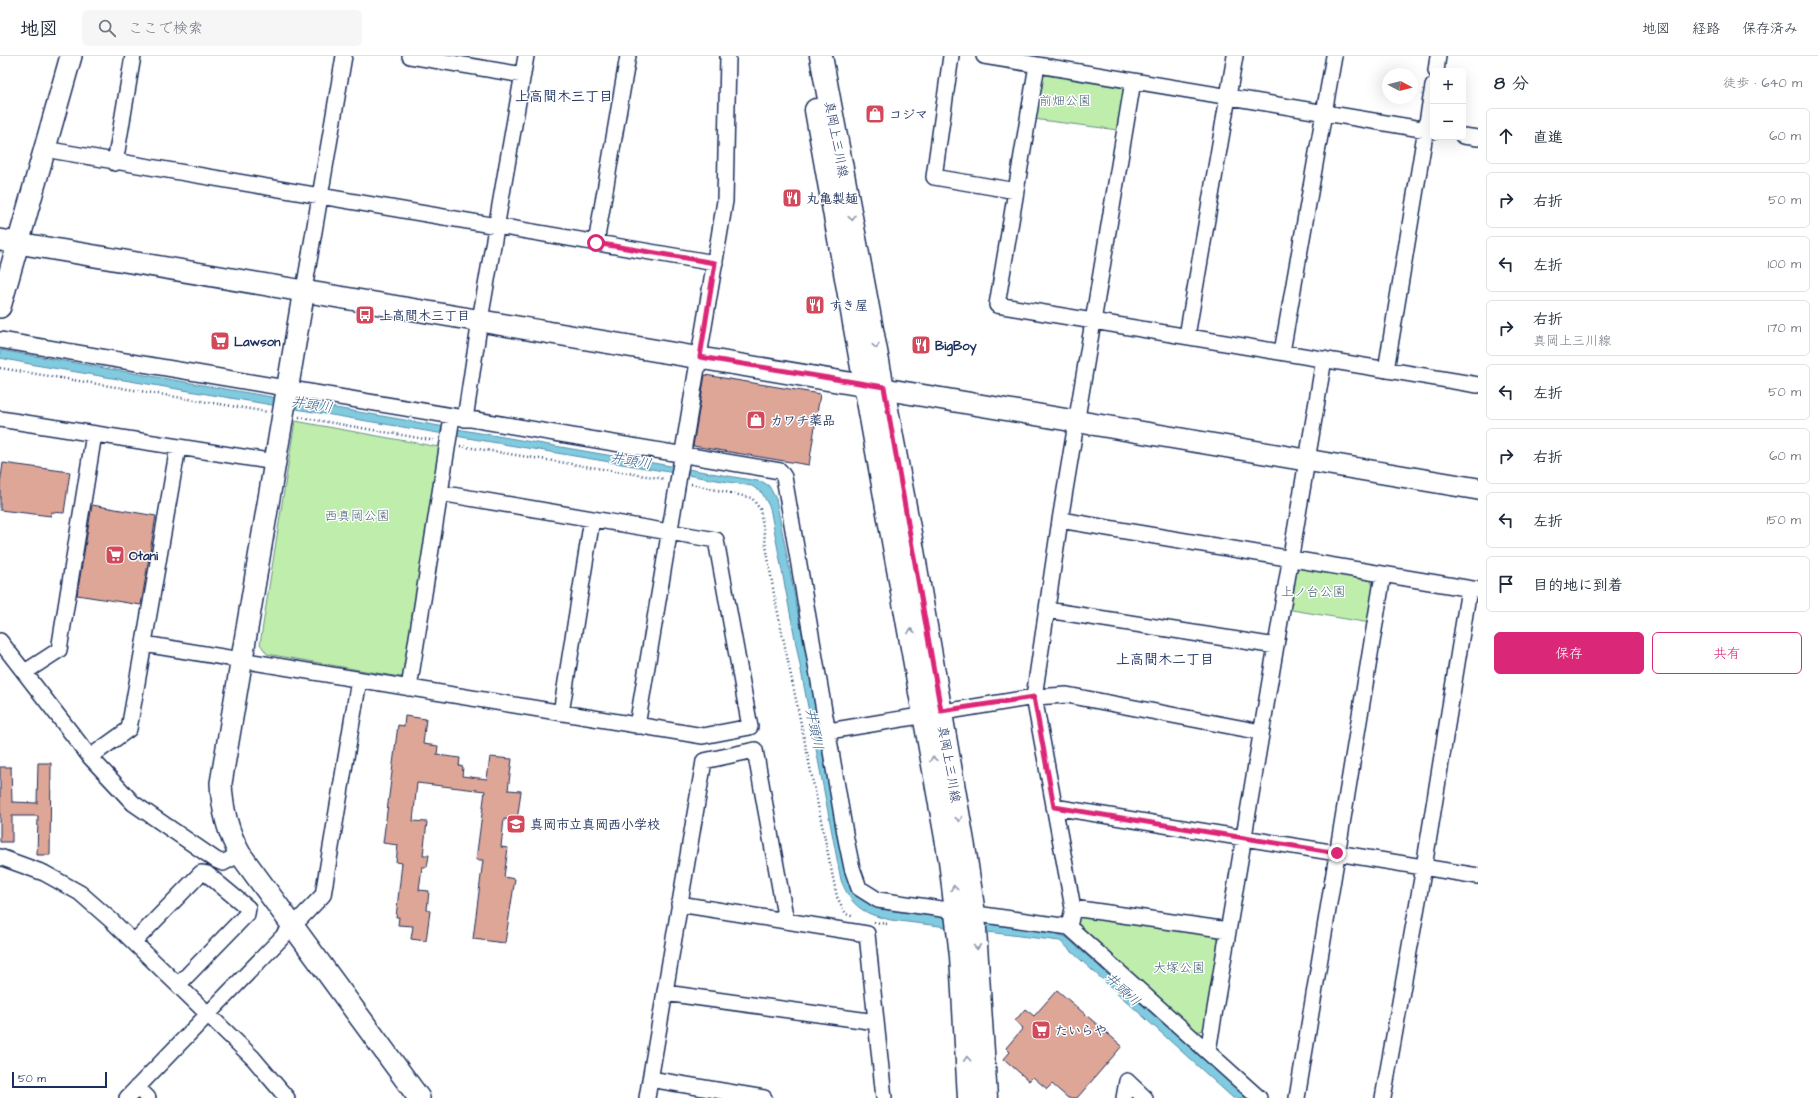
<!DOCTYPE html>
<html lang="ja">
<meta charset="utf-8">
<style>
body{margin:0;font-family:"Architects Daughter","Klee One",sans-serif;background:#f6f6f7;color:#1f2937}
.controls{position:absolute;right:12px;top:12px;display:grid;overflow:hidden;border-radius:6px;box-shadow:0 4px 16px #0002}
.controls button{width:36px;height:36px;display:grid;place-items:center;padding:0;border:0;border-bottom:1px solid #e0e1e3;background:#fff;color:#1f2937;font:20px sans-serif}
.compass{position:absolute;left:1382px;top:12px;width:36px;height:36px;border-radius:50%;background:#fff;box-shadow:0 4px 16px #0002;rotate:97deg}
.scale{position:absolute;left:12px;bottom:10px;width:95px;box-sizing:border-box;padding-left:4px;border:2px solid #1b2f5e;border-top:0;font-size:11px;line-height:14px;white-space:nowrap;color:#1b2f5e;-webkit-text-stroke:3px #fff;paint-order:stroke}
.stop{position:absolute;width:12px;height:12px;margin:-9px;border:3px solid #db2777;border-radius:50%;background:#fff}
.stop.end{background:#db2777;border-color:#fff;box-shadow:0 1px 4px #0008}
.list{margin:0;padding:0;list-style:none}
h2{display:flex;justify-content:space-between;align-items:center;height:52px;margin:0;padding:0 16px;font-size:17px}
h2 small{font-size:13px;font-weight:400;color:#747a83}
.list li{display:grid;grid-template-columns:26px 1fr auto;gap:12px;align-items:center;box-sizing:border-box;height:56px;margin:0 8px 8px;padding:0 8px;border:1px solid #e0e1e3;border-radius:6px}
.list b{display:block;font-size:15px;white-space:nowrap}
.list p{margin:0;font-size:13px;white-space:nowrap;color:#747a83}
.list em{font-size:13px;font-style:normal;color:#747a83}
.actions{display:flex;gap:8px;padding:12px 16px}
.actions a{flex:1;padding:9px 0;border:1px solid #db2777;border-radius:6px;text-align:center;font-size:14px;color:#db2777}
.actions .main{background:#db2777;color:#fff}
.icon{flex:none;width:22px;height:22px;fill:none;stroke:currentColor;stroke-width:2;stroke-linecap:round;stroke-linejoin:round}
.map{position:relative;flex:none;width:1478px;height:1042px;overflow:hidden}
header{display:flex;align-items:center;gap:24px;box-sizing:border-box;height:56px;padding:0 20px;background:#fff;border-bottom:1px solid #e0e1e3}
header strong{font-size:19px}
nav{display:flex;gap:22px;margin-inline-start:auto;font-size:14px}
.search{width:280px;height:36px;background:#f6f6f7;display:flex;align-items:center;gap:10px;box-sizing:border-box;padding:0 14px;border-radius:6px;color:#747a83;font-size:15px}
main{display:flex}
aside{flex:1;background:#fff}
.map>svg:first-child{display:block}
.green{fill:#beedac;stroke:#6c8e85}
.water{fill:#80cbdf;stroke:#588dab}
.building{fill:#dea696;stroke:#1b2f5e}
.lines{fill:none;stroke-linecap:round;stroke-linejoin:round}
.street-casing{stroke:#1b2f5e;stroke-width:18}
.secondary-casing{stroke:#1b2f5e;stroke-width:24}
.primary-casing{stroke:#1b2f5e;stroke-width:25}
.path{stroke:#1b2f5e;stroke-width:2.5;stroke-dasharray:1 3;stroke-linecap:butt}
.street{stroke:#fff;stroke-width:15}
.secondary{stroke:#fff;stroke-width:21}
.primary{stroke:#fff;stroke-width:22}
.oneway{stroke:#8d97ae}
.route{stroke:#db2777;stroke-width:5}
.labels{text-anchor:middle;stroke-width:3;stroke-linejoin:round;paint-order:stroke}
.park-label{font-size:13px;fill:#445e72;stroke:#fff}
.poi-label{font-size:13px;font-weight:bold;fill:#1b2f5e;stroke:#fff;text-anchor:start}
.street-label{font-size:13px;fill:#1b2f5e;stroke:#fff}
.neighbourhood-label{font-size:14px;font-weight:bold;fill:#1b2f5e;stroke:#fff}
.water-label{font-size:14px;font-style:italic;fill:#395e85;stroke:#fff}
</style>
<header>
<strong>地図</strong>
<div class="search"><svg class="icon" aria-label="search" viewBox="0 0 24 24"><circle cx="10" cy="10" r="6"/><path d="M15 15l6 6"/></svg>ここで検索</div>
<nav><a>地図</a><a>経路</a><a>保存済み</a></nav>
</header>
<main>
<div class="map">
<svg width="1478" height="1042" viewBox="0 0 1478 1042">
<rect width="100%" height="100%" fill="#fff"/>
<filter id="ink" filterUnits="userSpaceOnUse"><feTurbulence type="fractalNoise" baseFrequency=".025" numOctaves="2"/><feDisplacementMap in="SourceGraphic" scale="8" xChannelSelector="R" yChannelSelector="G"/><feConvolveMatrix kernelMatrix="1 2 1 2 8 2 1 2 1" color-interpolation-filters="sRGB"/></filter>
<g filter="url(#ink)">
<path class="green" d="M 1045,18 L 1118,28 L 1124,35 L 1118,74 L 1033,63 L 1040,22 Z
M 295,365 L 444,392 L 408,617 L 400,621 L 267,598 L 260,588 Z
M 1302,510 L 1370,523 L 1374,532 L 1370,567 L 1286,553 L 1293,515 Z
M 1086,859 L 1216,879 L 1221,888 L 1205,974 L 1194,976 L 1081,874 L 1075,864 Z"/>
<path class="water" d="M 0,294 L 763,426 L 769,430 L 776,443 L 849,822 L 873,849 L 881,853 L 1052,876 L 1066,881 L 1247,1042 L 1233,1042 L 1060,885 L 891,864 C 863,858 851,850 841,824 L 770,452 L 762,437 L 752,430 L 35,309 L 0,302 Z"/>
<path class="building" d="M 705,319 L 820,338 L 809,409 L 693,390 Z
M 3,407 L 70,416 L 64,457 L 51,456 L 51,460 L 0,454 L 0,428 Z
M 92,449 L 156,460 L 141,549 L 77,539 Z
M 405,660 L 426,663 L 423,688 L 438,690 L 437,699 L 460,702 L 459,710 L 463,711 L 462,720 L 487,723 L 490,701 L 512,703 L 508,734 L 521,735 L 517,765 L 504,763 L 501,791 L 508,792 L 504,821 L 515,823 L 505,887 L 473,883 L 483,804 L 476,804 L 485,735 L 417,727 L 413,765 L 427,766 L 423,799 L 429,799 L 427,811 L 422,811 L 419,834 L 429,835 L 427,854 L 430,855 L 426,885 L 411,883 L 413,870 L 398,869 L 399,861 L 396,861 L 402,807 L 396,806 L 398,789 L 383,787 L 398,669 L 404,670 Z
M 38,707 L 51,707 L 50,799 L 37,799 L 38,760 L 12,760 L 12,786 L 0,786 L 0,711 L 11,711 L 12,746 L 37,747 Z
M 1057,934 L 1122,990 L 1077,1042 L 1068,1042 L 1052,1028 L 1047,1033 L 1033,1021 L 1029,1025 L 1004,1003 L 1010,996 L 1006,992 L 1023,972 L 1015,965 L 1025,953 L 1034,960 Z"/>
<g class="lines">
<g class="street-casing">
<path id="street" d="M 410,0 L 523,19
M 951,0 L 934,121 L 1016,135
M 984,0 L 1433,75
M 1037,9 L 997,249 L 1478,329
M 1436,15 L 1438,0
M 1463,80 L 1478,82
M 44,93 L 715,207
M 115,107 L 133,0
M 596,187 L 628,0
M 304,234 L 344,0
M 1187,280 L 1235,0
M 0,284 L 780,415 L 784,421 L 846,783 L 852,812 L 859,832 L 878,844 L 1069,871 L 1259,1042
M 1282,296 L 1334,0
M 1386,314 L 1433,30
M 0,363 L 275,406
M 465,363 L 480,264 L 526,0
M 1060,464 L 1478,534
M 1047,554 L 1276,590
M 0,585 L 90,701 L 133,747 L 216,804 L 223,807 L 240,798
M 144,588 L 703,680 L 750,671 L 716,484 L 440,437
M 25,616 L 59,594 L 94,378
M 409,632 L 452,361
M 561,657 L 592,463
M 637,670 L 725,145 L 728,0
M 829,675 L 1034,641 L 1067,639 L 1261,676
M 90,701 L 129,673 L 178,391
M 1054,751 L 1478,820
M 0,801 L 44,817 L 80,837 L 112,865 L 253,1002 L 287,1042
M 679,848 L 867,878 L 884,1042
M 1073,852 L 1228,874
M 1069,871 L 1073,852 L 1034,641 L 1060,464 L 1133,25
M 134,886 L 201,817 L 207,818 L 248,852 L 247,858 L 178,929
M 665,937 L 876,966
M 1208,995 L 1324,303
M 650,1023 L 764,1042
M 137,1031 L 148,1042
M 127,1042 L 323,839 L 359,624
M 647,1042 L 704,705 L 755,694 L 786,865
M 1124,1042 L 1127,1025 L 1145,1042
M 1297,1042 L 1383,519
M 1383,1042 L 1424,811 L 1469,533"/>
</g>
<g class="secondary-casing">
<path id="secondary" d="M 0,184 L 1478,433
M 304,234 L 221,727 C 222,753 227,775 240,798 L 419,1042
M 0,251 L 71,0"/>
</g>
<g class="primary-casing">
<path id="primary" d="M 821,0 L 910,477 L 966,803 L 974,858 L 986,1042
M 816,54 L 950,804 L 961,900 L 969,1042"/>
</g>
<path class="path" d="M 0,312 L 268,356
M 299,361 L 436,385
M 460,390 L 665,423
M 691,428 L 752,442 L 760,453 L 774,538 L 837,841 L 846,858 L 854,861
M 874,866 L 887,868"/>
<use href="#street" class="street"/>
<use href="#secondary" class="secondary"/>
<use href="#primary" class="primary"/>
</g>
<defs><path id="oneway-chevron" d="M-2-3.5L2.5 0L-2 3.5" fill="none" stroke-width="1.6" stroke-linecap="round" stroke-linejoin="round"/></defs>
<g class="oneway">
<use href="#oneway-chevron" transform="translate(852 162) rotate(79)"/>
<use href="#oneway-chevron" transform="translate(876 290) rotate(79)"/>
<use href="#oneway-chevron" transform="translate(911 575) rotate(-100)"/>
<use href="#oneway-chevron" transform="translate(933 703) rotate(-100)"/>
<use href="#oneway-chevron" transform="translate(959 763) rotate(80)"/>
<use href="#oneway-chevron" transform="translate(954 832) rotate(-97)"/>
<use href="#oneway-chevron" transform="translate(977 891) rotate(86)"/>
<use href="#oneway-chevron" transform="translate(967 1003) rotate(-93)"/>
</g>
</g>
<g class="lines" filter="url(#ink)">
<path class="route" d="M 596,187 L 715,207 L 700,301 L 884,331 L 941,655 L 1034,641 L 1054,751 L 1337,797"/>
</g>
<defs>
<g id="shop-square" transform="scale(1)"><rect x="-9" y="-9" width="18" height="18" rx="4" fill="#d1495b" stroke="#fff"/><path d="M-5-2.5h2.3a2.7 3.5 0 0 1 5.4 0H5L5.5 6h-11ZM-1.5-2.5h3a1.5 2.3 0 0 0-3 0Z" fill="#fff"/></g>
<g id="restaurant-square" transform="scale(1)"><rect x="-9" y="-9" width="18" height="18" rx="4" fill="#d1495b" stroke="#fff"/><path d="M-5-6h1v4h1v-4h1v4h1v-4h1v5L-1.5 .5V6h-2V.5L-5-1ZM5-6V6H3V1.5H1.5Q1.5-4 5-6Z" fill="#fff"/></g>
<g id="bus-square" transform="scale(1)"><rect x="-9" y="-9" width="18" height="18" rx="4" fill="#d1495b" stroke="#fff"/><path d="M-5-6H5V4H4V6H2V4H-2V6H-4V4H-5ZM-3.5-4V0h7V-4ZM-3.5 1.2v1.5H-2V1.2ZM2 1.2v1.5H3.5V1.2Z" fill="#fff"/></g>
<g id="supermarket-square" transform="scale(1)"><rect x="-9" y="-9" width="18" height="18" rx="4" fill="#d1495b" stroke="#fff"/><path d="M-6-5.5h2.5l.6 2H6L4.5 2H-2.5L-4.4-4H-6ZM-1.5 3.2a1.3 1.3 0 1 0 .1 0ZM3 3.2a1.3 1.3 0 1 0 .1 0Z" fill="#fff"/></g>
<g id="school-square" transform="scale(1)"><rect x="-9" y="-9" width="18" height="18" rx="4" fill="#d1495b" stroke="#fff"/><path d="M0-5L7-2L0 1L-7-2ZM-4 1L0 2.5L4 1V4Q0 6-4 4Z" fill="#fff"/></g>
</defs>
<g fill-rule="evenodd">
<use href="#shop-square" x="875" y="58"/>
<use href="#restaurant-square" x="792" y="142"/>
<use href="#restaurant-square" x="815" y="249"/>
<use href="#bus-square" x="365" y="259"/>
<use href="#supermarket-square" x="220" y="285"/>
<use href="#restaurant-square" x="921" y="289"/>
<use href="#shop-square" x="756" y="364"/>
<use href="#supermarket-square" x="115" y="499"/>
<use href="#school-square" x="516" y="768"/>
<use href="#supermarket-square" x="1041" y="974"/>
</g>
<g class="labels">
<g class="park-label">
<text x="1065" y="49">前畑公園</text>
<text x="357" y="464">西真岡公園</text>
<text x="1313" y="540">上ノ台公園</text>
<text x="1179" y="916">大塚公園</text>
</g>
<g class="poi-label">
<text x="889" y="63">コジマ</text>
<text x="806" y="147">丸亀製麺</text>
<text x="829" y="254">すき屋</text>
<text x="379" y="264">上高間木三丁目</text>
<text x="234" y="290">Lawson</text>
<text x="935" y="294">BigBoy</text>
<text x="770" y="369">カワチ薬品</text>
<text x="129" y="504">Otani</text>
<text x="530" y="773">真岡市立真岡西小学校</text>
<text x="1055" y="979">たいらや</text>
</g>
<g class="street-label">
<text transform="translate(837 83) rotate(79)" y="5">真岡上三川線</text>
<text transform="translate(950 708) rotate(80)" y="5">真岡上三川線</text>
</g>
<g class="neighbourhood-label">
<text x="564" y="45">上高間木三丁目</text>
<text x="1165" y="608">上高間木二丁目</text>
</g>
<g class="water-label">
<text transform="translate(312 348) rotate(9)" y="5">井頭川</text>
<text transform="translate(631 404) rotate(10)" y="5">井頭川</text>
<text transform="translate(815 673) rotate(79)" y="5">井頭川</text>
<text transform="translate(1123 933) rotate(43)" y="5">井頭川</text>
</g>
</g>
</svg>
<div class="controls">
<button>+</button>
<button>−</button>
</div>
<svg class="compass" viewBox="-18 -18 36 36"><path d="M0-13l5 13h-10z" fill="#e53935"/><path d="M0 13l5-13h-10z" fill="#747a83"/></svg>
<div class="scale">50 m</div>
<div class="stop" style="left:596px;top:187px"></div>
<div class="stop end" style="left:1337px;top:797px"></div>
</div>
<aside>
<h2>8 分<small>徒歩 · 640 m</small></h2>
<ul class="list">
<li><svg class="icon" aria-label="ahead" viewBox="0 0 24 24"><path d="M12 20V5M6 11l6-6 6 6"/></svg><div><b>直進</b></div><em>60 m</em></li>
<li><svg class="icon" aria-label="right" viewBox="0 0 24 24"><path d="M7 20v-9h11M14 6l5 5-5 5"/></svg><div><b>右折</b></div><em>50 m</em></li>
<li><svg class="icon" aria-label="left" viewBox="0 0 24 24"><path d="M17 20v-9H6M10 6l-5 5 5 5"/></svg><div><b>左折</b></div><em>100 m</em></li>
<li><svg class="icon" aria-label="right" viewBox="0 0 24 24"><path d="M7 20v-9h11M14 6l5 5-5 5"/></svg><div><b>右折</b><p>真岡上三川線</p></div><em>170 m</em></li>
<li><svg class="icon" aria-label="left" viewBox="0 0 24 24"><path d="M17 20v-9H6M10 6l-5 5 5 5"/></svg><div><b>左折</b></div><em>50 m</em></li>
<li><svg class="icon" aria-label="right" viewBox="0 0 24 24"><path d="M7 20v-9h11M14 6l5 5-5 5"/></svg><div><b>右折</b></div><em>60 m</em></li>
<li><svg class="icon" aria-label="left" viewBox="0 0 24 24"><path d="M17 20v-9H6M10 6l-5 5 5 5"/></svg><div><b>左折</b></div><em>150 m</em></li>
<li><svg class="icon" aria-label="arrive" viewBox="0 0 24 24"><path d="M6 21V4h12l-3 4 3 4H6"/></svg><div><b>目的地に到着</b></div></li>
</ul>
<div class="actions"><a class="main">保存</a><a>共有</a></div>
</aside>
</main>
